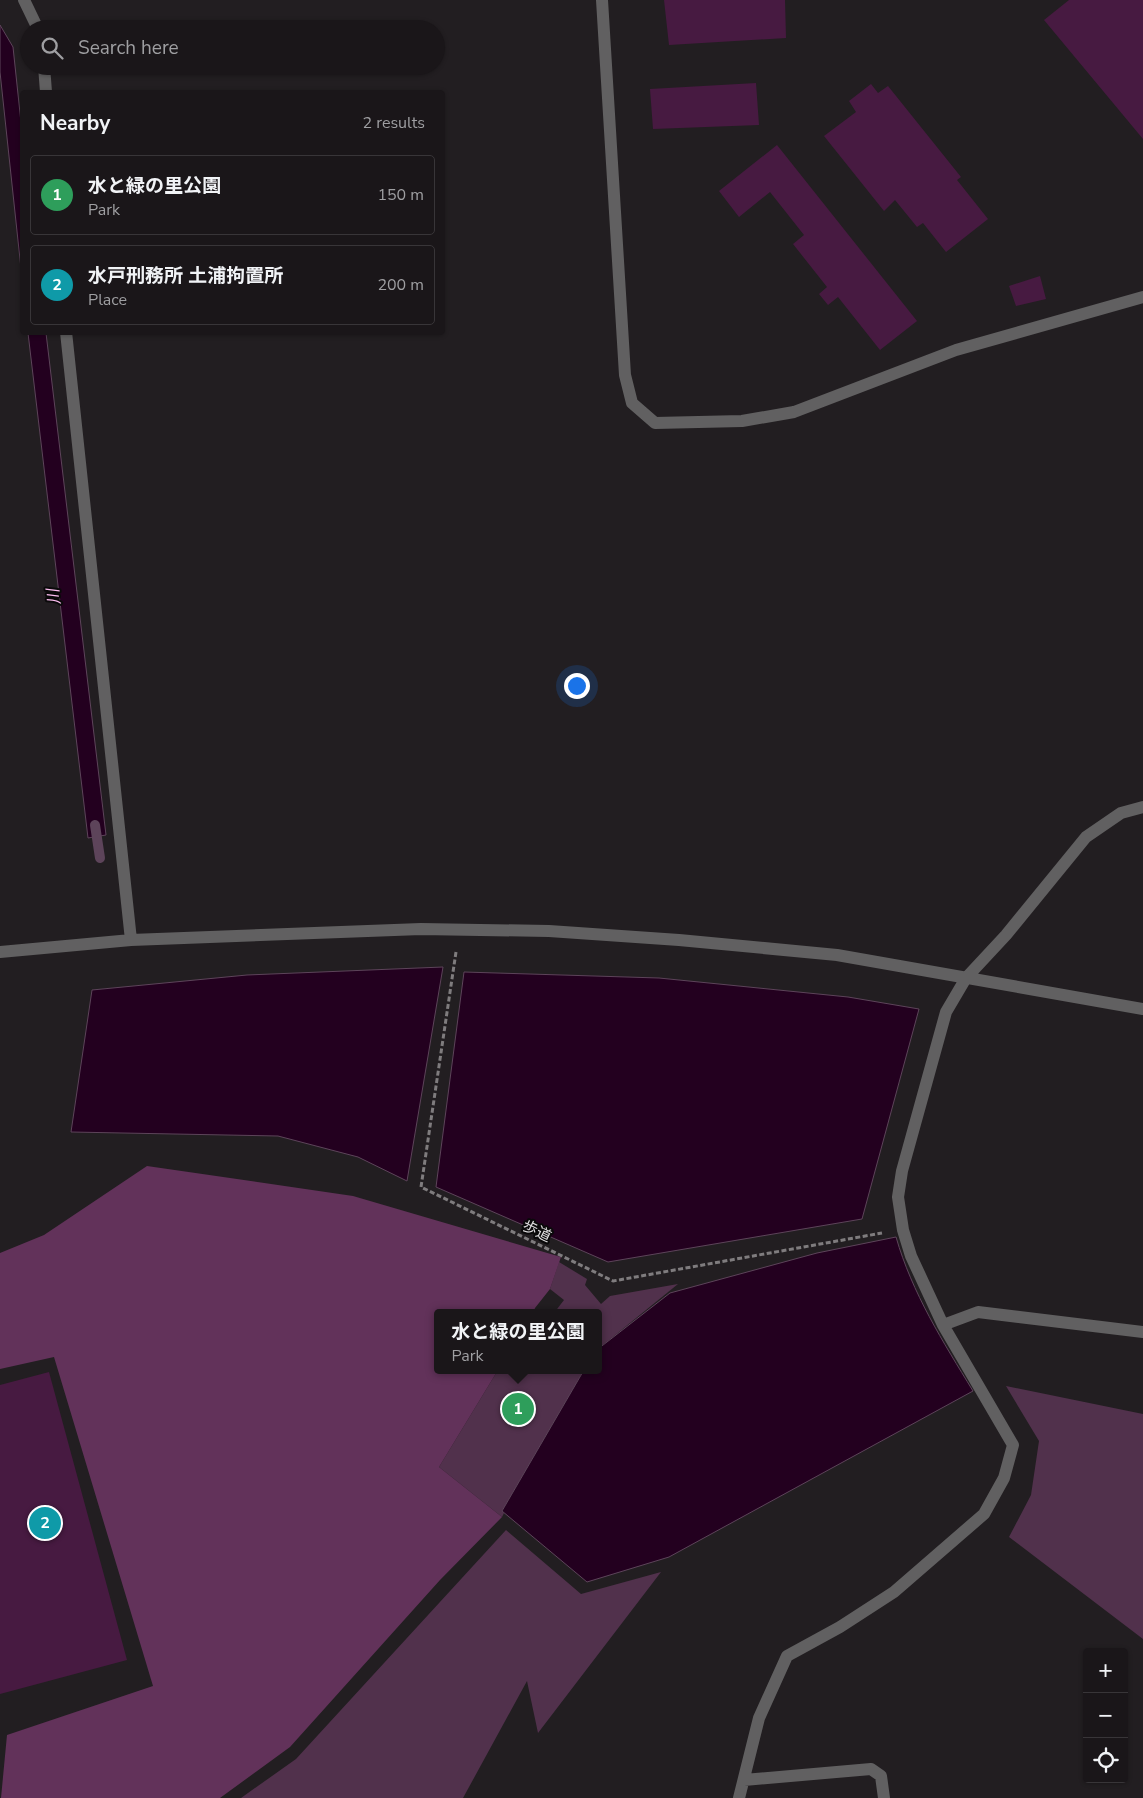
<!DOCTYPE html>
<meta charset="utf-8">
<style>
body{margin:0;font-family:"Nunito Sans","Noto Sans JP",sans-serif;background:#272326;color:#f1f3f6}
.controls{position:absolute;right:15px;bottom:15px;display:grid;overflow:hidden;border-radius:5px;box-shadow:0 1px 4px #0004}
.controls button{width:45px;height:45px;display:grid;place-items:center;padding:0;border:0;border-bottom:1px solid #383538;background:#1a1619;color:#f1f3f6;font:25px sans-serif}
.you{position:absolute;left:576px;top:685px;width:18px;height:18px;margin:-12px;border:4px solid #fff;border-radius:50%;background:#1a73e8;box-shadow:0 0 0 8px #1a73e833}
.badge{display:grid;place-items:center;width:32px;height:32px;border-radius:50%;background:#8c9099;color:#fff;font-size:16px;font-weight:700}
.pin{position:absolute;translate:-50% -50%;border:2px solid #fff;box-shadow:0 1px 5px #0006}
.popup{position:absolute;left:434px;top:1309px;width:168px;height:65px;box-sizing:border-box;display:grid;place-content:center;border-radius:5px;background:#1a1619;filter:drop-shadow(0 1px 4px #0005);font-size:16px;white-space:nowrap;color:#9f9fa2}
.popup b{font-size:19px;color:#f1f3f6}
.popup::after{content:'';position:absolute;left:50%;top:100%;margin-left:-10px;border:10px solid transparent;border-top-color:#1a1619}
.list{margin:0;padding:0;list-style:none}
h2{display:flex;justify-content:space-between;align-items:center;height:65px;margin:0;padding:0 20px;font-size:21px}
h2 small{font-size:16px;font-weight:400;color:#9f9fa2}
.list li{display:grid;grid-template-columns:32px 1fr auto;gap:15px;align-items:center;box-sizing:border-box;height:80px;margin:0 10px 10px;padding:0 10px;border:1px solid #383538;border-radius:5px}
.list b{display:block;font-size:19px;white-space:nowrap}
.list p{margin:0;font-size:16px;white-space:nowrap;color:#9f9fa2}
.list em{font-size:16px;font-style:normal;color:#9f9fa2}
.icon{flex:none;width:28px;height:28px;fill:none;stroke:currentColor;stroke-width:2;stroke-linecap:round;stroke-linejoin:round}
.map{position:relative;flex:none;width:1143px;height:1798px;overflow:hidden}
.search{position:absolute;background:#1a1619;box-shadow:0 1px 4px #0004;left:20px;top:20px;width:425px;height:55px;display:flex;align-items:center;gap:12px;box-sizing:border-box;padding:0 18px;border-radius:28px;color:#9f9fa2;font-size:19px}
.panel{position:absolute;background:#1a1619;box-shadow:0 1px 4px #0004;left:20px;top:90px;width:425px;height:245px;border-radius:5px}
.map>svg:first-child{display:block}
.green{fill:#51314c}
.forest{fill:#62325a}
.water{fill:#23001f;stroke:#5d445a}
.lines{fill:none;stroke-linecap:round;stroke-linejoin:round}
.stream{stroke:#5d445a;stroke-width:10}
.building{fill:#471a41}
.path{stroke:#7f7c7e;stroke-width:3;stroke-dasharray:5 2.5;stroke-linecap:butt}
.minor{stroke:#616061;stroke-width:12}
.labels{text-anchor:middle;stroke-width:4;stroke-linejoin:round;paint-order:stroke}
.street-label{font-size:15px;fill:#e3e1e3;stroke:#0a090a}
.water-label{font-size:16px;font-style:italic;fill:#fbbdef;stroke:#0a090a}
</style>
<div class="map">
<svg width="1143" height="1798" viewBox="0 0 1143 1798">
<rect width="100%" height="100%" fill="#221e21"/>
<path class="green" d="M 559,1262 L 587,1279 L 585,1285 L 601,1304 L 610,1296 L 678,1284 L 598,1349 L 598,1313 L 554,1313 L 564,1300 L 550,1289 Z
M 498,1370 L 584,1370 L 502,1511 L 504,1513 L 502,1517 L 439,1467 Z
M 1006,1386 L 1143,1414 L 1143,1639 L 1009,1537 L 1031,1495 L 1039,1441 Z
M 506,1530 L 581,1594 L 661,1572 L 538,1733 L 527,1681 L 463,1798 L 241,1798 L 296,1759 Z"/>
<path class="forest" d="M 147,1166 L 353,1196 L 561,1257 L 550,1289 L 535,1308 L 533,1313 L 438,1313 L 438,1370 L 498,1370 L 439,1467 L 502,1517 L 440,1580 L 290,1747 L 220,1798 L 1,1798 L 7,1735 L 153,1686 L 54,1357 L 0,1369 L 0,1253 L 44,1235 Z"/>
<path class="water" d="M 0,25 L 13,47 L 22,132 L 22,278 L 0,72 Z
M 28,333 L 46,333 L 106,835 L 88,838 Z
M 443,967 L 407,1181 L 358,1157 L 278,1136 L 71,1132 L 92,990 L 247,975 Z
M 464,972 L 659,978 L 848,997 L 919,1009 L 862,1219 L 608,1262 L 436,1187 Z
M 896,1237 C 912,1293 943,1342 973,1391 L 669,1557 L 587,1582 L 502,1511 L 584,1370 L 598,1370 L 598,1349 L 670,1293 L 817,1253 Z"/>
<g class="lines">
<path class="stream" d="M 95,825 L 100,858"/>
</g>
<path class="building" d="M 664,0 L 785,0 L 786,38 L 669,45 Z
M 1069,0 L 1143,0 L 1143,139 L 1044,20 Z
M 756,83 L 759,125 L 653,129 L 650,89 Z
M 871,84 L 878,93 L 888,86 L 961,177 L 957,180 L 988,219 L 946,252 L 923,223 L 917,227 L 895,200 L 884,211 L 824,136 L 856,112 L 849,101 Z
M 777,145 L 917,321 L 880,350 L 838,297 L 828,305 L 819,294 L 827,287 L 793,244 L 804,235 L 770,192 L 739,217 L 719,191 Z
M 1040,276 L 1046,299 L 1016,306 L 1009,286 Z
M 49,1372 L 127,1660 L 0,1694 L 0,1385 Z"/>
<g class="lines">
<path class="path" d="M 456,952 L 421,1187 L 613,1281 L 882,1233"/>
<path class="minor" d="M 24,0 L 38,29
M 602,0 L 625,375 L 632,403 L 655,423 L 742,421 L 794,412 L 956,350 L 1143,297
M 44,66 L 46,92
M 66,332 L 131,940
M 0,952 L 131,940 L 421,929 L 549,931 L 679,940 L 837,955 L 1143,1009
M 943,1325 L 978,1312 L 1143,1332
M 744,1780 L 871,1769 L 881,1776 L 884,1798
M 739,1798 L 759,1718 L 787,1656 L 840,1627 L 894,1592 L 984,1514 L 1004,1478 L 1013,1445 L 943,1325 L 911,1256 L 903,1230 L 898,1197 L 902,1171 L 946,1012 L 966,978 L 1006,935 L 1086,837 L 1121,813 L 1143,807"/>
</g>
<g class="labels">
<g class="street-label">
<text transform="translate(537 1231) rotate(26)" y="5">歩道</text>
</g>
<g class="water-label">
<text transform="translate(53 597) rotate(-97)" y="6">川</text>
</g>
</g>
</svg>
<div class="controls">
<button>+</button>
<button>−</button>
<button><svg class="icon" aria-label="locate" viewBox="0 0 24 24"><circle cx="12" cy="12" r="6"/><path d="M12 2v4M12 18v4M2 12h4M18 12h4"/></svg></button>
</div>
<div class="you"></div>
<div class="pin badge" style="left:518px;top:1409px;background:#2e9e5b">1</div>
<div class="popup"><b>水と緑の里公園</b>Park</div>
<div class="pin badge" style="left:45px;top:1523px;background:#0f9aa8">2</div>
<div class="search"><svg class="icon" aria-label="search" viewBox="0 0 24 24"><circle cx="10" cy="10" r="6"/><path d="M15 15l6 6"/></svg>Search here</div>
<section class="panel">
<h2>Nearby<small>2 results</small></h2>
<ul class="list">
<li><span class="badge" style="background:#2e9e5b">1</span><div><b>水と緑の里公園</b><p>Park</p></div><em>150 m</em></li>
<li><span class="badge" style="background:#0f9aa8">2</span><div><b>水戸刑務所 土浦拘置所</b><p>Place</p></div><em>200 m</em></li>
</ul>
</section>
</div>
